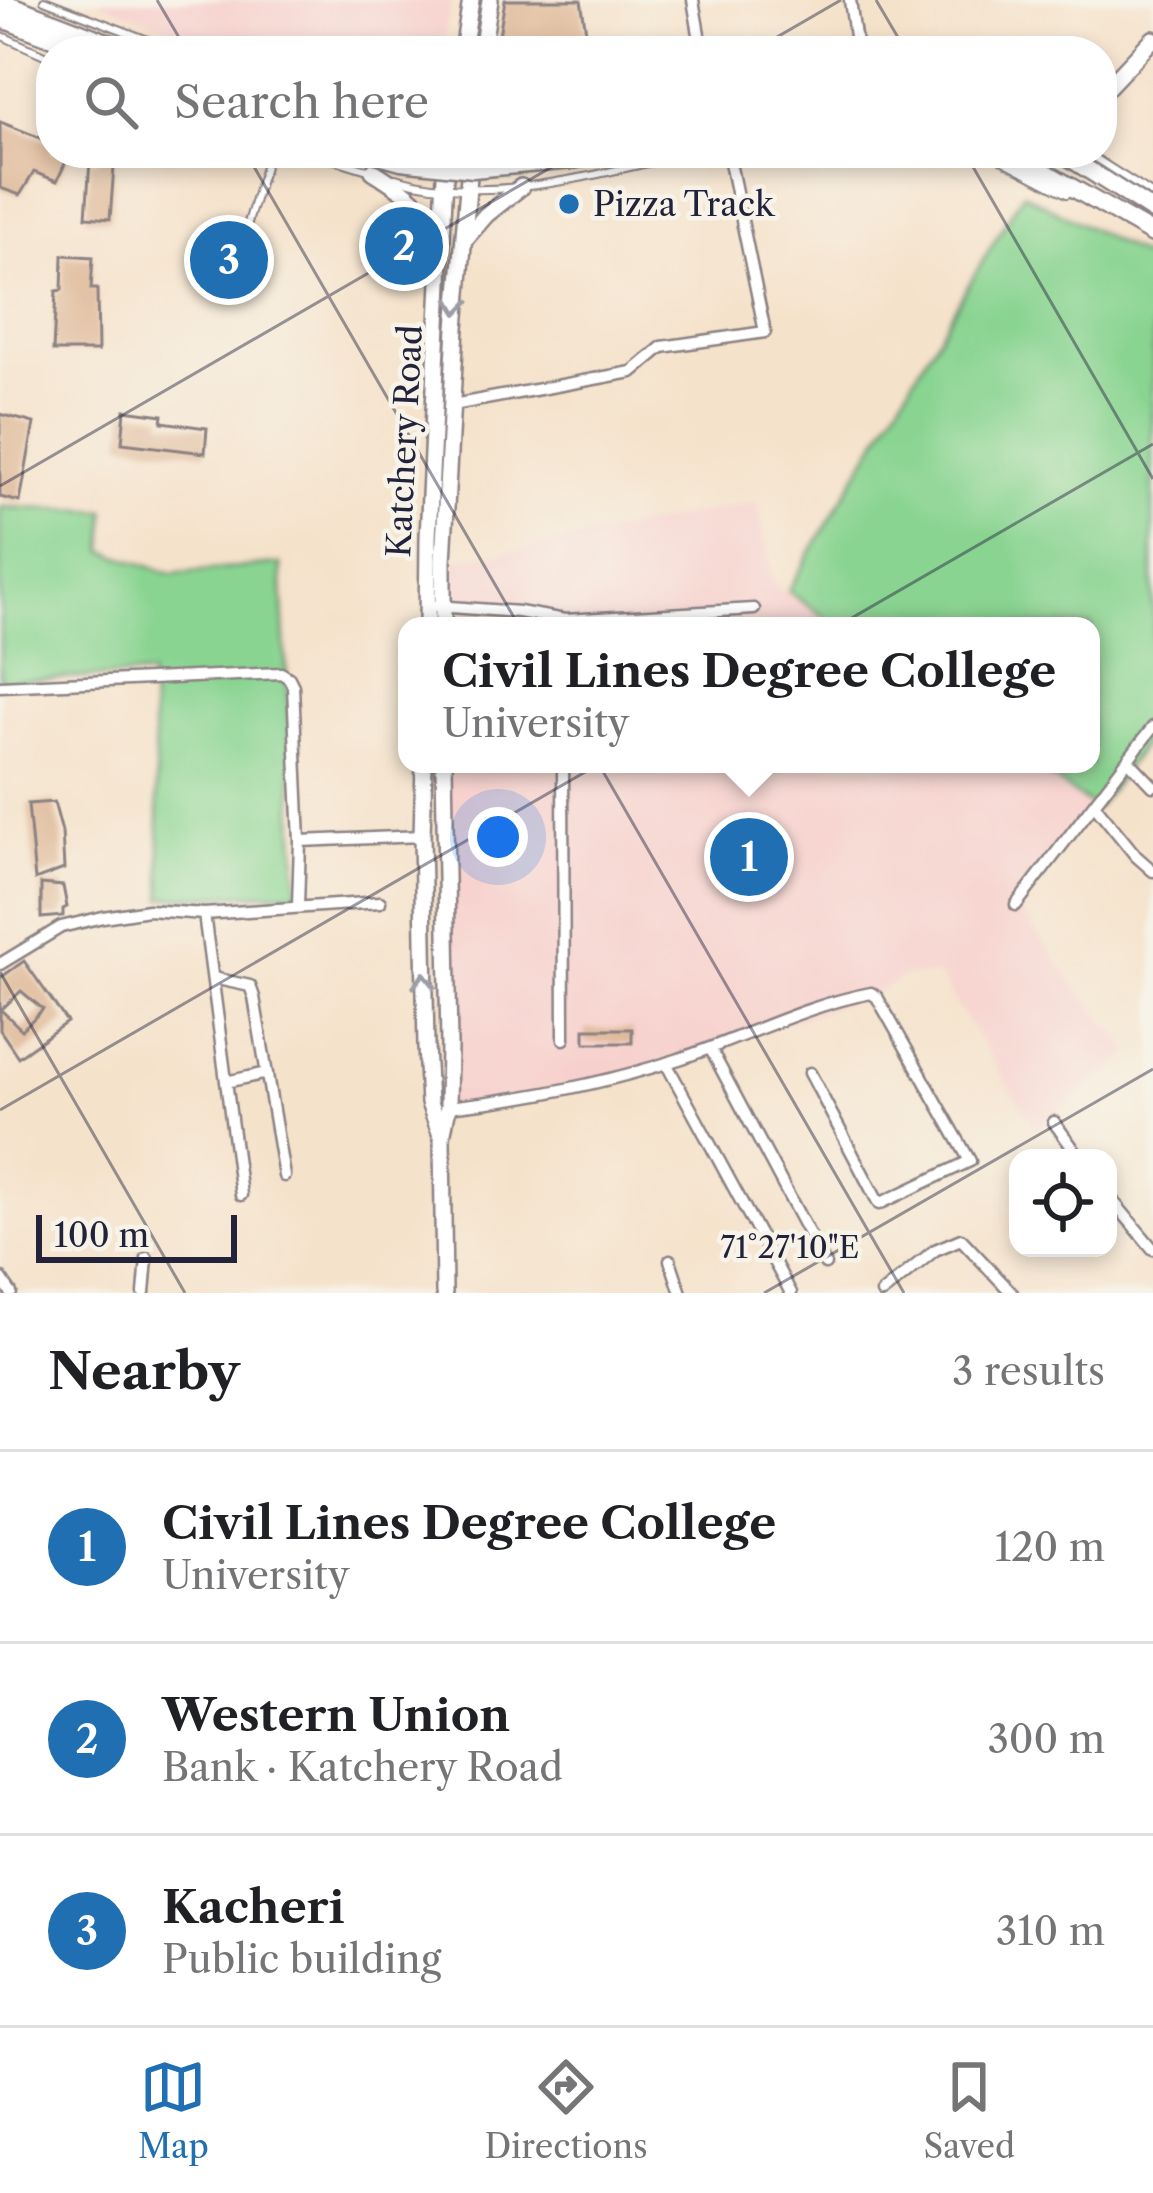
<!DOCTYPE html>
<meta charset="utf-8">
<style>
body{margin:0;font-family:"Libre Caslon Text",serif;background:#f2f2f2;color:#202124}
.controls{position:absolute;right:36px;bottom:36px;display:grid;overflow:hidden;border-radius:24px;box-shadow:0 6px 18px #0003}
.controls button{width:108px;height:108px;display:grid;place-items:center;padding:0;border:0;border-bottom:3px solid #e0e0e0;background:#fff;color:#202124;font:60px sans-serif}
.scale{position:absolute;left:36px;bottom:30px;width:201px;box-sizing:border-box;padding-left:12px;border:6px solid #22223b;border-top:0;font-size:33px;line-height:42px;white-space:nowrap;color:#22223b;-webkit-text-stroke:9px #f7f3e8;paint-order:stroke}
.you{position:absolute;left:498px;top:837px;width:42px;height:42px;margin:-30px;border:9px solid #fff;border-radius:50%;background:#1a73e8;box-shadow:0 0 0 18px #1a73e833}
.badge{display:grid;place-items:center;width:78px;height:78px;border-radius:50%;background:#1f6fb2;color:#fff;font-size:39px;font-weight:700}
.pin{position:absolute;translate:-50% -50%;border:6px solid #fff;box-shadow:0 3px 12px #0006}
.popup{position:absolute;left:398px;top:617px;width:702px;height:156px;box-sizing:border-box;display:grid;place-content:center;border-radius:24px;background:#fff;filter:drop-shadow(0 3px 9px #0005);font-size:39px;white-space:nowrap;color:#757577}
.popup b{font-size:45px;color:#202124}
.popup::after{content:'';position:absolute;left:50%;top:100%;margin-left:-24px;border:24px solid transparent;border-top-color:#fff}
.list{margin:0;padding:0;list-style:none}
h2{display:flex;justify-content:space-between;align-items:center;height:156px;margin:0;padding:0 48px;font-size:51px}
h2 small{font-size:39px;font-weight:400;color:#757577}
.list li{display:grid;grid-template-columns:78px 1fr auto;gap:36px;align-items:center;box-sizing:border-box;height:192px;padding:0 48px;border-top:3px solid #e0e0e0}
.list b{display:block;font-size:45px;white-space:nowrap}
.list p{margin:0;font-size:39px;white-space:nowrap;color:#757577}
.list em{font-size:39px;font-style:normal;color:#757577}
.icon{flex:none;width:66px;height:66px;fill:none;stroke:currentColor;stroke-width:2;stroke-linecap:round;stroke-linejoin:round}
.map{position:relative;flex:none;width:1153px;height:1293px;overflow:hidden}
.search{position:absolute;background:#fff;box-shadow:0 6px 18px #0003;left:36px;right:36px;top:36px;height:132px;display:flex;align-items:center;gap:30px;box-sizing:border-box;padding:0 42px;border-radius:48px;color:#757577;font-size:45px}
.sheet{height:732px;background:#fff}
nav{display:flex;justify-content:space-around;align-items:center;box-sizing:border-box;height:168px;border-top:3px solid #e0e0e0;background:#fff;font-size:33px;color:#757577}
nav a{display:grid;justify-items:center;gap:6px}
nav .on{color:#1f6fb2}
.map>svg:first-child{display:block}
.built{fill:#f7d0cd}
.green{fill:#89d491;stroke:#567b66;stroke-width:3}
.building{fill:#deb694;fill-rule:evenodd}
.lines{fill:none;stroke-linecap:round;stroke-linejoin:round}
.lane-casing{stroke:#8c8283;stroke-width:10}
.street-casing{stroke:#8c8283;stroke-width:15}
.secondary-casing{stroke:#8c8283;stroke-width:20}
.primary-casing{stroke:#8c8283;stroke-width:21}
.lane{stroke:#fff;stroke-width:6}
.street{stroke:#fff;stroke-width:10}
.secondary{stroke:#fff;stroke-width:15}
.primary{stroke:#fff;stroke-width:16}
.primary-bridge-casing{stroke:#8c8283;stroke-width:21;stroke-linecap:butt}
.primary-bridge{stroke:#fff;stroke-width:16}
.oneway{stroke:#9c9ca7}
.ticks{fill:none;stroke:#22223b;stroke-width:3;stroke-opacity:0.45}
.poi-dot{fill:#1f6fb2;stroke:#f7f3e8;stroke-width:4.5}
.labels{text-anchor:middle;stroke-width:9;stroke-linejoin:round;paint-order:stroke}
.poi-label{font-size:33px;fill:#22223b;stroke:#f7f3e8;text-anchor:start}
.street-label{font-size:33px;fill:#22223b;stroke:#f7f3e8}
.ticks-label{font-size:30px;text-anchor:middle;fill:#22223b;stroke:#f7f3e8;stroke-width:9;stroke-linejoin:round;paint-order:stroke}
</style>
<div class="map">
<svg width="1153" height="1293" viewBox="0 0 1153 1293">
<rect width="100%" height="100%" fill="#f7f3e8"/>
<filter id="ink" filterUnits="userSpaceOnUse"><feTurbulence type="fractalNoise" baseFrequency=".00833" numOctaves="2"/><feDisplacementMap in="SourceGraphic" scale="24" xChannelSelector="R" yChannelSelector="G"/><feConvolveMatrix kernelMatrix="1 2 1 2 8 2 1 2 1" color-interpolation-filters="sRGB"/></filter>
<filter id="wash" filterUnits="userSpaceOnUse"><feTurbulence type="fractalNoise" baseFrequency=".004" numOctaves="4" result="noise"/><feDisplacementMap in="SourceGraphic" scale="48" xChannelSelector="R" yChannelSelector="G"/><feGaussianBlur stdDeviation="2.7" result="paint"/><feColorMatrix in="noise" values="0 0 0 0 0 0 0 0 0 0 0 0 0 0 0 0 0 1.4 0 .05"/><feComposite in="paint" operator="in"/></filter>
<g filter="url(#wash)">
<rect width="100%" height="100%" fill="#f5e2cb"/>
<path class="built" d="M 95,0 L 452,0 L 441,51 L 231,51 Z
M 758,502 L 773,584 L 833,626 L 443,626 L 443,561 L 501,553 Z
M 445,764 L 1027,764 L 1091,809 L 1016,906 L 1080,992 L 1133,1052 L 1035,1128 L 938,975 L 905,976 L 874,994 L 615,1078 L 448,1107 Z"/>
<path class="green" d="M 1023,193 L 1153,262 L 1153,731 L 1096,809 L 1032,764 L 1091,764 L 1091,626 L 837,626 L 788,591 Z
M 0,507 L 106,511 L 104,551 L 171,574 L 281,564 L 298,892 L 163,898 L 150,675 L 0,681 Z"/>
<g id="blocks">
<path class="building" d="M 505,0 L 581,0 L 589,51 L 527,51 L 498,42 Z
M 0,122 L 51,142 L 51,153 L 70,153 L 57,181 L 34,172 L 20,195 L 0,188 Z
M 100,153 L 115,154 L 110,219 L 86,217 L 90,161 L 98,161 Z
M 63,255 L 93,257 L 91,289 L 97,289 L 98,351 L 53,351 L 56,291 L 62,290 Z
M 125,410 L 163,415 L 162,422 L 207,428 L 205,453 L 122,443 Z
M 0,414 L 34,423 L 20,502 L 0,497 Z
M 54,802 L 62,832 L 64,869 L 35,880 L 28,804 Z
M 41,884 L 63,886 L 67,907 L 63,909 L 63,916 L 41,918 Z
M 24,961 L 67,1022 L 18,1057 L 0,1030 L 0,978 ZM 21,991 L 43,1009 L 22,1030 L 1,1010 Z
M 585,1029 L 632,1029 L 632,1043 L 585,1043 Z"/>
</g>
</g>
<g filter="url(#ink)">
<use href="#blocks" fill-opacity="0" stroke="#8c8283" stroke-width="3"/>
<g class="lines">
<g class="lane-casing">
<path id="lane" d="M 44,0 L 176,51
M 0,35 L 51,58
M 312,153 L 371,171
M 988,153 L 1067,194
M 1087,153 L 1153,195
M 395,178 C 493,207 597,173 693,153
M 237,259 L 269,153"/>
</g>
<g class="street-casing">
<path id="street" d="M 693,0 L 702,51
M 850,0 L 857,51
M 453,405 L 632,372 L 662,347 L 765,332 L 728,153
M 436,606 L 519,612 L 565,620 L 754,609
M 0,686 L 281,673 L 289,678 L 293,686 L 300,841 L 298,906
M 1128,760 L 1153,786
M 563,764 L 564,1039
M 1094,804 L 1136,856 L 1153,871
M 300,841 L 422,836
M 1016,905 L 1153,727
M 204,914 L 241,1195
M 0,964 L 61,927 L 103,917 L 148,910 L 204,914 L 380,902
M 213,978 L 250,986 L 254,997 L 284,1176
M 710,1048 L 825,1264
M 666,1063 L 791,1293
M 226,1082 L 267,1073
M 448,1107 C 524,1099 603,1084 676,1060 C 741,1039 803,1006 871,993 L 877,997 L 970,1161 L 879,1204 L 810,1073
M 1054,1122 L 1080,1158
M 1108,1195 L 1153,1249
M 670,1260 L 681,1293
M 0,1277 L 11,1293
M 144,1293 L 147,1258
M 882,1293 L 935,1250 L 961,1239 L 1012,1293"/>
</g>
<g class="secondary-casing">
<path id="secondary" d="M 463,51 L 471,0
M 482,51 L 490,0
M 1102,93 L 1153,39
M 373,171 C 403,190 427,205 440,239
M 466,238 L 486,215 L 521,187
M 427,626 L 428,538 L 446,153
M 443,626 L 443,561 L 456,328 L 471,153
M 424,764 L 422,836 L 426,1047 L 429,1103 L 441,1135
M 444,1293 L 442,1137 L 448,1107 L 449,1045 L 444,764"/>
</g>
<g class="primary-casing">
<path id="primary" d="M 0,1 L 130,51
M 0,18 L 86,51
M 1012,153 L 1153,234
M 1062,153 L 1153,211
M 573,160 L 608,153"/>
</g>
<use href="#lane" class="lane"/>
<use href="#street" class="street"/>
<use href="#secondary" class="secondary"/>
<use href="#primary" class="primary"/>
<g class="primary-bridge-casing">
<path id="primary-bridge" d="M 372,153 L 401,161 L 473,169 L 573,160"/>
</g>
<use href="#primary-bridge" class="primary-bridge"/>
</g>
<defs><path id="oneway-chevron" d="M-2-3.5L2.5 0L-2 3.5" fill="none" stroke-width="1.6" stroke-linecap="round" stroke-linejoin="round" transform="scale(3)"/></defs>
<g class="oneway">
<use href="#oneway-chevron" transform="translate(458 306) rotate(96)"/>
<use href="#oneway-chevron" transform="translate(424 981) rotate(-91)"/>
</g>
</g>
<path class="ticks" d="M 157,0 L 187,51M 876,0 L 906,51M 753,51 L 841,0M 246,153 L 904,1293M 965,153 L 1153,479M 0,486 L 576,153M 0,972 L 185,1293M 0,1110 L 1153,444M 764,1293 L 1153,1069"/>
<circle class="poi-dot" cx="569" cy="204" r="12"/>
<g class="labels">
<g class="poi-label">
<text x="593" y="216">Pizza Track</text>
</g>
<g class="street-label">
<text transform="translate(404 441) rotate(-87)" y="12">Katchery Road</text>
</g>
</g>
<g class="ticks-label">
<text x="790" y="1258">71°27'10"E</text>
</g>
</svg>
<div class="controls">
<button><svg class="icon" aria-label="locate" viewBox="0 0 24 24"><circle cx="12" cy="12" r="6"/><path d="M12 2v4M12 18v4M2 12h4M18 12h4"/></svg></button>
</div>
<div class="scale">100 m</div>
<div class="you"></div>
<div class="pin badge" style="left:749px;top:857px">1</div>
<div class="popup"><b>Civil Lines Degree College</b>University</div>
<div class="pin badge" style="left:404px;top:246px">2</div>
<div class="pin badge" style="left:229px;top:260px">3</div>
<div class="search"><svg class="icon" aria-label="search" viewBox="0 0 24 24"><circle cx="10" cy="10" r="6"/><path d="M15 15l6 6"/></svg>Search here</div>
</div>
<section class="sheet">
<h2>Nearby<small>3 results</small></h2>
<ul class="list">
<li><span class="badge">1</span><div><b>Civil Lines Degree College</b><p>University</p></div><em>120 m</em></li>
<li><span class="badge">2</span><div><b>Western Union</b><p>Bank · Katchery Road</p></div><em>300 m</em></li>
<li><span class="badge">3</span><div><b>Kacheri</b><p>Public building</p></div><em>310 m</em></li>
</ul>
</section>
<nav>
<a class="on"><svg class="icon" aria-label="map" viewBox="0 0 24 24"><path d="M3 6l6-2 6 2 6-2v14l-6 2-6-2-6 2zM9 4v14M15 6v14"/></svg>Map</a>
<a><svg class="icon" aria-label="directions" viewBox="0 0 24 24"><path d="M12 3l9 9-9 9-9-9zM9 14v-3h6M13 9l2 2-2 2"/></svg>Directions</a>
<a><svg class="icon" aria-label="saved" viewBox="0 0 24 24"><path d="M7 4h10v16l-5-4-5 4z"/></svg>Saved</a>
</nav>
